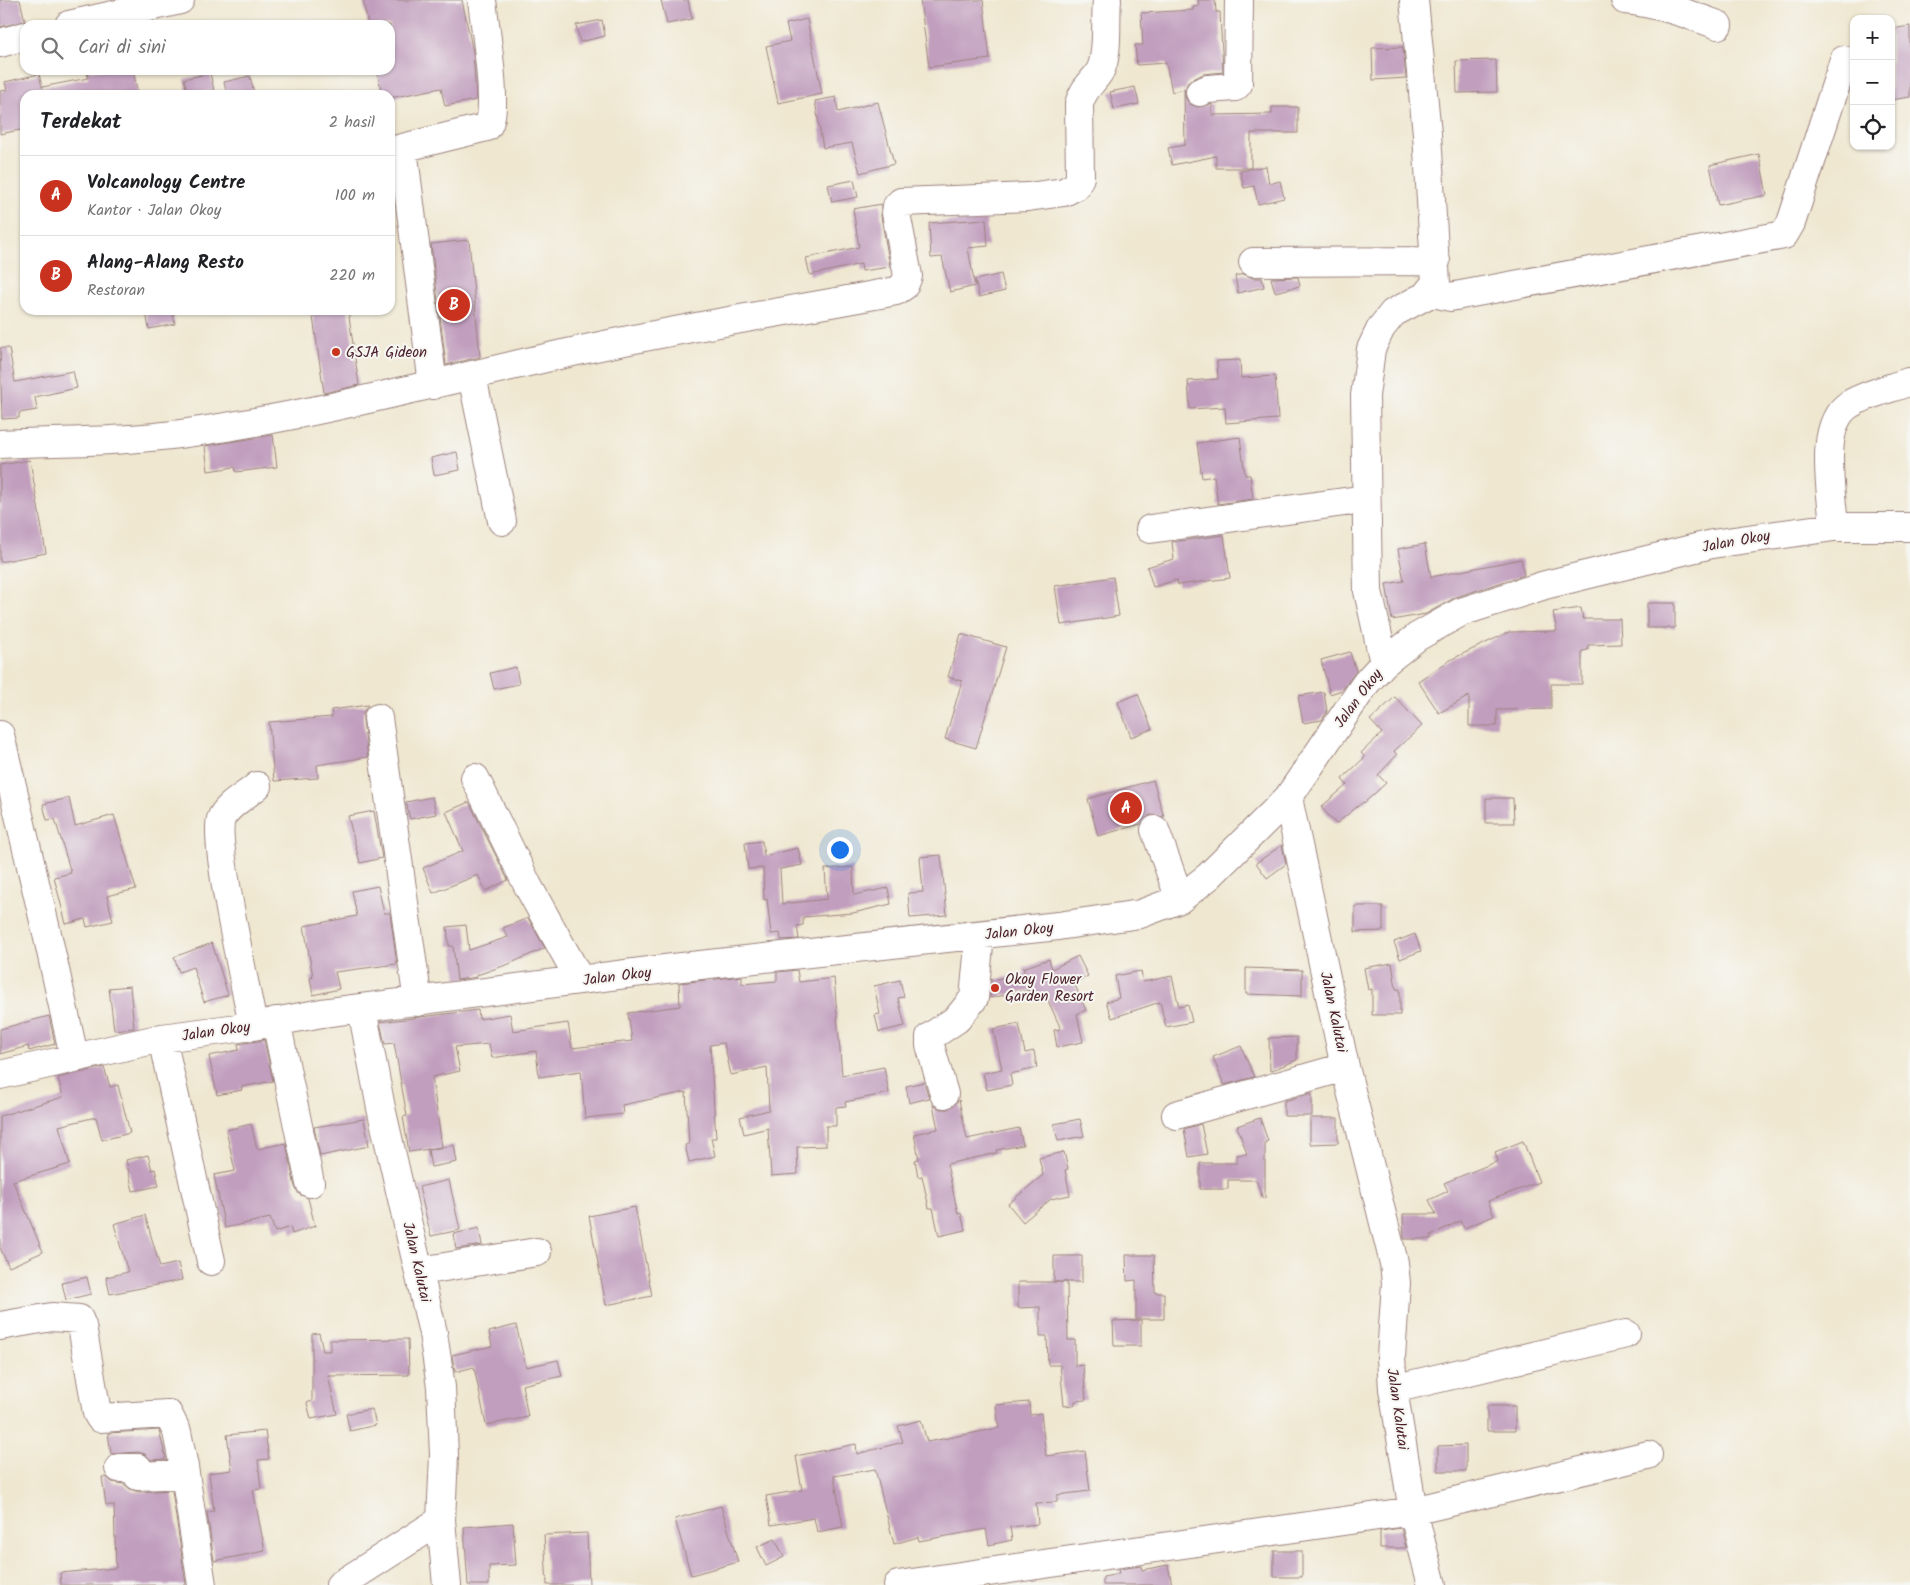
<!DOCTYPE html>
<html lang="id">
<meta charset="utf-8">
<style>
body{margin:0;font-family:Kalam,sans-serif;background:#f2f2f2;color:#202124}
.controls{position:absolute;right:15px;top:15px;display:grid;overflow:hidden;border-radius:10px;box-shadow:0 1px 4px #0004}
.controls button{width:45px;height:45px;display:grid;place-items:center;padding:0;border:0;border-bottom:1px solid #e0e0e0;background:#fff;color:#202124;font:25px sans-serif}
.you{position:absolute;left:839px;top:849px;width:18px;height:18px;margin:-12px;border:4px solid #fff;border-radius:50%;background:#1a73e8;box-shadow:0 0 0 8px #1a73e833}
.badge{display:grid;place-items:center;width:32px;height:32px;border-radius:50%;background:#c8321e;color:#fff;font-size:16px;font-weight:700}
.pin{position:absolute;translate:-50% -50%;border:2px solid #fff;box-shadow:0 1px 5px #0006}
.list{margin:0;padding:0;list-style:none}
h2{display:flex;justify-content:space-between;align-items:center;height:65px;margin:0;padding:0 20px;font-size:21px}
h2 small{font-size:16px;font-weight:400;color:#757577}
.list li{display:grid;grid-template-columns:32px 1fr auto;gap:15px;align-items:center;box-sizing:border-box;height:80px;padding:0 20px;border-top:1px solid #e0e0e0}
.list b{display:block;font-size:19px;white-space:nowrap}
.list p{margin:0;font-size:16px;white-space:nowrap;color:#757577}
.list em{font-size:16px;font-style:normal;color:#757577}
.icon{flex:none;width:28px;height:28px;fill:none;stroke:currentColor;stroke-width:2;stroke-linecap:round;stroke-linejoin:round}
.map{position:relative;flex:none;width:1910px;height:1585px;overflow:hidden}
.search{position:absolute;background:#fff;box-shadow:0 1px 4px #0004;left:20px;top:20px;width:375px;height:55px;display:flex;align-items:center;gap:12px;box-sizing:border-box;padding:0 18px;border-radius:15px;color:#757577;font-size:19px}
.panel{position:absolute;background:#fff;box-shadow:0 1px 4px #0004;left:20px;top:90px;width:375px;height:225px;border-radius:15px}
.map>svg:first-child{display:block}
.building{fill:#c19ebe}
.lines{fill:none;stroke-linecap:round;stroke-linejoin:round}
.minor-casing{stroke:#9c837e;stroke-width:30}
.minor{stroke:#fff;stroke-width:28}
.poi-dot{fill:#c8321e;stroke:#f6f6f2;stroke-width:2}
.labels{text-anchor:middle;stroke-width:4;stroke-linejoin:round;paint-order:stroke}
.poi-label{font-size:15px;fill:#4a1f2b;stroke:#f6f6f2;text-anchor:start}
.street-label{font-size:15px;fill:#4a1f2b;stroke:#f6f6f2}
</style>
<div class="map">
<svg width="1910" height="1585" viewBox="0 0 1910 1585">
<rect width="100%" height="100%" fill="#f6f6f2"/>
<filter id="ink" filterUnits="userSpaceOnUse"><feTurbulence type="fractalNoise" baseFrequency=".02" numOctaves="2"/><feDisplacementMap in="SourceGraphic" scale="10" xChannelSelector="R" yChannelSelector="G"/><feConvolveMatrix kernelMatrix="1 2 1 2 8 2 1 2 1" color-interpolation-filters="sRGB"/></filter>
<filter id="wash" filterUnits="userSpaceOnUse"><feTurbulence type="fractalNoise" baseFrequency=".0096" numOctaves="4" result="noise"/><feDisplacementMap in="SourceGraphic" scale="20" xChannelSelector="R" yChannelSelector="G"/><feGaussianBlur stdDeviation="1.12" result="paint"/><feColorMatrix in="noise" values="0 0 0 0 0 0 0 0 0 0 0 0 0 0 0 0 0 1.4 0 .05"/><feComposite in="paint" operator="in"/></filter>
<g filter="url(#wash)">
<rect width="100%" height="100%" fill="#efe7d0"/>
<g id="blocks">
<path class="building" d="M 0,0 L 20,0 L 25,21 L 0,27 Z
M 363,0 L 462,0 L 473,52 L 476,100 L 445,106 L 441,88 L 390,98 L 390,95 L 382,95 L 377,70 L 390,70 L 390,25 L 368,25 Z
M 661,0 L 688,0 L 692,19 L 667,24 Z
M 920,0 L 983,0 L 990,59 L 929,67 Z
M 1198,0 L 1215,0 L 1216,12 L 1220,12 L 1223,72 L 1203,74 L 1188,82 L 1185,90 L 1185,97 L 1190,104 L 1198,107 L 1212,104 L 1212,115 L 1272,114 L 1272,107 L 1298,107 L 1298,133 L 1251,133 L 1251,168 L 1216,168 L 1216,156 L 1172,165 L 1168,148 L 1185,145 L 1184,89 L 1172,92 L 1166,63 L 1137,65 L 1135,45 L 1143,45 L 1141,13 L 1193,10 L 1193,7 L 1199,6 Z
M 807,19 L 822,94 L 778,103 L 766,46 L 790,41 L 786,24 Z
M 602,20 L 605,36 L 580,42 L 576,25 Z
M 1910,26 L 1910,97 L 1891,100 L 1891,29 Z
M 1403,47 L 1406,78 L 1373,80 L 1372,48 Z
M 1496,60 L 1497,92 L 1457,93 L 1456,61 Z
M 87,70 L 133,70 L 138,95 L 25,95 L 25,129 L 0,134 L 0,91 L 7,90 L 5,82 L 39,74 L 42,87 L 88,78 Z
M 210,73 L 214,90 L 188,95 L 184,79 Z
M 250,76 L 254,93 L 227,95 L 224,82 Z
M 1135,87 L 1139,104 L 1114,109 L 1110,92 Z
M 836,97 L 838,112 L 878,102 L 894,164 L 860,173 L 852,143 L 823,148 L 815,101 Z
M 1759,154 L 1767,195 L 1718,205 L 1710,165 Z
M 1266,166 L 1269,184 L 1280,181 L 1284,198 L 1258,204 L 1254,186 L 1244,188 L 1240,171 Z
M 854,180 L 858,197 L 832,202 L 828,185 Z
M 881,204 L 881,216 L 890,267 L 862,271 L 861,264 L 810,275 L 806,258 L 859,247 L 853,209 Z
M 986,219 L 988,246 L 968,248 L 975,286 L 950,292 L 942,257 L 931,258 L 929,223 Z
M 469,240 L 480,357 L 446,365 L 431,244 Z
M 1001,274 L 1005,291 L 979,297 L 975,280 Z
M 1244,274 L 1253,278 L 1262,278 L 1264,287 L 1238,293 L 1235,276 Z
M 1298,277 L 1300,286 L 1275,292 L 1271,278 Z
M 157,310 L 172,310 L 175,324 L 149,329 L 146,312 Z
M 312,310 L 348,310 L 359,385 L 324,393 Z
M 0,348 L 9,348 L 15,382 L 73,371 L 77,388 L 35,397 L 37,410 L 19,413 L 19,418 L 2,419 Z
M 1240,360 L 1241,378 L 1275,376 L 1278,419 L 1226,423 L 1225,407 L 1190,409 L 1188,381 L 1218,379 L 1217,361 Z
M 273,435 L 277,467 L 236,472 L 235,467 L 208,471 L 205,446 Z
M 1240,437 L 1245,475 L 1250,475 L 1253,499 L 1218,504 L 1214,476 L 1202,478 L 1197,443 Z
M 457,452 L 460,470 L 434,475 L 431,458 Z
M 30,460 L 46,553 L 0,562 L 0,465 Z
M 1224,535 L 1230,578 L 1178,585 L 1177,580 L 1153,587 L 1147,567 L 1174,559 L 1172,542 Z
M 1425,544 L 1431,577 L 1521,559 L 1524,575 L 1456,597 L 1426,614 L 1392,620 L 1386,584 L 1404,581 L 1398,549 Z
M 1113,577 L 1119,616 L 1061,625 L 1055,586 Z
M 1647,603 L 1675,603 L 1675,628 L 1647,628 Z
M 1581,608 L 1583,619 L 1620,619 L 1621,644 L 1588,645 L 1588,650 L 1582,651 L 1582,684 L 1551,684 L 1551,709 L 1497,710 L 1497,726 L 1469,726 L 1469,696 L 1439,713 L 1418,681 L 1452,659 L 1509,632 L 1557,631 L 1553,612 Z
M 961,634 L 1006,647 L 976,748 L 945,739 L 962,681 L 948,677 Z
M 1350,652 L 1356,671 L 1342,690 L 1330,694 L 1321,660 Z
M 516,667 L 519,684 L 494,689 L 490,673 Z
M 1324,692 L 1327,712 L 1322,720 L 1303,723 L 1298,696 Z
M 1138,694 L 1152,729 L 1131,737 L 1118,702 Z
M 1395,697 L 1422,726 L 1394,751 L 1397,755 L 1378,775 L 1386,783 L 1364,803 L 1363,802 L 1336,824 L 1321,807 L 1347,785 L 1342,779 L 1365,757 L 1361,753 L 1382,733 L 1370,720 Z
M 368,705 L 363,713 L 363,720 L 368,757 L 317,765 L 318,778 L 274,781 L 269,722 L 332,717 L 331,710 Z
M 1153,780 L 1164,817 L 1150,815 L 1141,824 L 1098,836 L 1088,799 Z
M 432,797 L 436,814 L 410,819 L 406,802 Z
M 69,798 L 75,826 L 114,815 L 136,889 L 107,896 L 113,921 L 87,927 L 85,919 L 66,924 L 54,877 L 71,873 L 55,819 L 47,820 L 43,804 Z
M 1486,798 L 1513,798 L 1514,823 L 1486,823 Z
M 469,802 L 508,880 L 486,891 L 478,875 L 433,893 L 423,868 L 463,851 L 446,812 Z
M 374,811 L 382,858 L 360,863 L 348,816 Z
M 762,841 L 764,856 L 798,848 L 802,865 L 780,869 L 782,904 L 827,899 L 825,869 L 853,867 L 854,895 L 888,888 L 891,904 L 853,913 L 803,917 L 803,925 L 797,926 L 799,939 L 781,940 L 780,933 L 771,934 L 767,899 L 764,900 L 763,868 L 748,869 L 745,843 Z
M 1282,845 L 1286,864 L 1267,878 L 1256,863 Z
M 941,855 L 947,915 L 910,918 L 908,893 L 923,892 L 920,857 Z
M 378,886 L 384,913 L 390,913 L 397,964 L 335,972 L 339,989 L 313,995 L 310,978 L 313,977 L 304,926 L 357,916 L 352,891 Z
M 1355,906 L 1383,906 L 1383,931 L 1355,932 Z
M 528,918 L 545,948 L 509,964 L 477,975 L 477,977 L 457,980 L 453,946 L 449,946 L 447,927 L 466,925 L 469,950 L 508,937 L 503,928 Z
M 1415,934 L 1421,951 L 1400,959 L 1394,942 Z
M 212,943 L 228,995 L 204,1002 L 193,967 L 179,972 L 174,957 Z
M 1078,956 L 1088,976 L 1074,983 L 1086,1010 L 1077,1014 L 1083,1042 L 1057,1047 L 1054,1030 L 1061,1029 L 1046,996 L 1034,1000 L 1031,990 L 990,998 L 991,980 L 1025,974 L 1023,968 L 1049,959 L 1052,969 Z
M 1392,963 L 1396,989 L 1400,989 L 1400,1015 L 1372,1015 L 1372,989 L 1368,990 L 1364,968 Z
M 1246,968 L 1302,970 L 1302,996 L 1246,994 Z
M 797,970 L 799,982 L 834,978 L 842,1075 L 884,1067 L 889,1093 L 845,1102 L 846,1106 L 836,1107 L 836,1126 L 826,1126 L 826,1146 L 797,1147 L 798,1174 L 771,1176 L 768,1128 L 744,1134 L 740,1117 L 769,1110 L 767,1067 L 731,1075 L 724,1043 L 710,1045 L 716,1138 L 711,1138 L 715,1156 L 689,1162 L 685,1145 L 689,1144 L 686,1092 L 622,1105 L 623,1114 L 585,1118 L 581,1071 L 539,1077 L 536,1051 L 492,1058 L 489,1044 L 455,1047 L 460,1071 L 432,1077 L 442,1147 L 409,1152 L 403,1117 L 407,1116 L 394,1043 L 385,1044 L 380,1022 L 478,1010 L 479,1019 L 510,1014 L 513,1031 L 568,1023 L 572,1048 L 632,1041 L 628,1013 L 680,1006 L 679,983 L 742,976 L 742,984 L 777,981 L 777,972 Z
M 1141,971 L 1143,982 L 1172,976 L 1179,1007 L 1188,1005 L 1192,1022 L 1166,1027 L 1160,1002 L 1112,1018 L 1106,1002 L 1119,998 L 1115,976 Z
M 900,980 L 904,997 L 898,998 L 905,1026 L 879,1032 L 875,1015 L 880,1014 L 874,986 Z
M 130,986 L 134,1028 L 114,1030 L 109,988 Z
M 49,1016 L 55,1044 L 29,1051 L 28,1046 L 0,1054 L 0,1029 Z
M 1019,1024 L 1025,1053 L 1034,1051 L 1037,1068 L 1010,1074 L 1012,1085 L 987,1090 L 983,1073 L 1002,1069 L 993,1029 Z
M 1297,1037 L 1297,1060 L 1270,1071 L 1269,1038 Z
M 264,1040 L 273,1081 L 241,1087 L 242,1090 L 217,1095 L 209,1056 L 239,1050 L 238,1044 Z
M 1241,1046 L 1254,1077 L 1224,1085 L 1213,1057 Z
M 104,1067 L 110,1087 L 118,1085 L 130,1133 L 102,1140 L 96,1117 L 59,1126 L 70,1164 L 13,1181 L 43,1252 L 9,1267 L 0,1248 L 0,1116 L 63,1097 L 58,1078 Z
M 924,1082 L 929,1098 L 909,1103 L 906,1086 Z
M 1312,1093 L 1312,1116 L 1284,1116 L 1284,1101 Z
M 959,1100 L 967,1139 L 1019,1128 L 1023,1145 L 996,1150 L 997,1153 L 947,1164 L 958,1214 L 961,1213 L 965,1230 L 939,1236 L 933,1208 L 929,1208 L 922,1176 L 918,1177 L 915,1160 L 919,1159 L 914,1134 L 938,1129 L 933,1105 L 941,1109 L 948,1109 Z
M 1260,1118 L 1268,1141 L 1265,1142 L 1265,1198 L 1263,1199 L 1256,1180 L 1228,1180 L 1228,1189 L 1200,1189 L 1200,1163 L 1237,1163 L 1237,1155 L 1247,1154 L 1237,1126 Z
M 1310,1118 L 1338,1118 L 1338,1143 L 1310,1144 Z
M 364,1119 L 369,1146 L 320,1156 L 314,1127 Z
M 1080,1119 L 1084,1136 L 1058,1141 L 1054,1124 Z
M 251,1124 L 257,1149 L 286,1143 L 295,1187 L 299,1194 L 308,1198 L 315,1226 L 292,1234 L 290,1227 L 275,1232 L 270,1218 L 225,1228 L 214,1175 L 235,1171 L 226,1130 Z
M 1201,1124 L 1207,1154 L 1189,1157 L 1184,1129 Z
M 1523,1141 L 1539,1182 L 1488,1201 L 1494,1216 L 1464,1228 L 1460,1221 L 1431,1235 L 1431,1239 L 1404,1239 L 1403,1214 L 1436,1214 L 1429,1200 L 1448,1191 L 1444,1183 L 1498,1161 L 1495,1152 Z
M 454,1145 L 457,1162 L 431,1167 L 428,1150 Z
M 1064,1152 L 1068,1169 L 1065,1170 L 1070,1195 L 1051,1199 L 1023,1222 L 1008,1204 L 1043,1175 L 1039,1158 Z
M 148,1155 L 152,1170 L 155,1169 L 159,1186 L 133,1191 L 126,1160 Z
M 449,1180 L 460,1230 L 431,1236 L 419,1187 Z
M 635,1207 L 652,1296 L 606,1305 L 589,1216 Z
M 145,1215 L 160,1267 L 178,1263 L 182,1280 L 110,1294 L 106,1277 L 128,1272 L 114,1224 Z
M 479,1228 L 482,1245 L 456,1249 L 453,1234 Z
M 1126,1255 L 1154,1255 L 1155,1293 L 1164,1293 L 1164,1319 L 1136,1319 L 1136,1280 L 1127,1281 Z
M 1054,1256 L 1082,1256 L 1082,1282 L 1054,1282 Z
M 87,1277 L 91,1294 L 66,1300 L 62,1283 Z
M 1018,1282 L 1067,1282 L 1068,1340 L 1075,1340 L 1075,1366 L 1083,1365 L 1086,1400 L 1075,1401 L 1075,1405 L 1064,1406 L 1060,1365 L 1048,1365 L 1047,1336 L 1040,1336 L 1040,1307 L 1018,1308 Z
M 1141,1320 L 1141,1346 L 1114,1346 L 1113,1321 Z
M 516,1325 L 526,1367 L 558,1360 L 562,1376 L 522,1385 L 528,1417 L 486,1425 L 474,1367 L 455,1372 L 452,1355 L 492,1346 L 489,1332 Z
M 319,1333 L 323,1351 L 330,1351 L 330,1340 L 408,1339 L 409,1375 L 328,1376 L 337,1414 L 311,1419 L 307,1403 L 312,1401 L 312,1334 Z
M 1029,1402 L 1030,1415 L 1041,1413 L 1046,1456 L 1085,1451 L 1090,1491 L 1057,1495 L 1057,1502 L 1036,1503 L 1038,1524 L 1010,1527 L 1012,1540 L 989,1545 L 986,1529 L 919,1541 L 918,1537 L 894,1544 L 875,1469 L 834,1476 L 843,1527 L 817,1532 L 814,1518 L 771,1525 L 766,1496 L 802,1490 L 796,1456 L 856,1444 L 857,1454 L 903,1442 L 898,1426 L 921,1420 L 927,1442 L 999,1428 L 996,1405 Z
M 1487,1406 L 1515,1406 L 1515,1431 L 1487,1431 Z
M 372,1409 L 376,1425 L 350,1431 L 346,1414 Z
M 159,1430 L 166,1459 L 151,1460 L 145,1454 L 138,1452 L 111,1454 L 108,1433 Z
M 265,1431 L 269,1459 L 258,1460 L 261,1489 L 253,1490 L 265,1551 L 214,1561 L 207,1512 L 214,1511 L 209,1473 L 232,1470 L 227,1435 Z
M 1466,1445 L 1466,1471 L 1438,1471 L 1438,1446 Z
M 102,1477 L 106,1477 L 112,1482 L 124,1484 L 130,1489 L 138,1492 L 172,1490 L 186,1585 L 61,1585 L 60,1573 L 116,1568 L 114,1505 L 106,1505 Z
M 721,1506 L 738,1562 L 691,1575 L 675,1519 Z
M 513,1523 L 516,1565 L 489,1566 L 489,1585 L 468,1585 L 464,1527 Z
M 1401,1528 L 1406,1548 L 1380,1548 L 1380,1531 Z
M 587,1533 L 589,1585 L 547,1585 L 544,1535 Z
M 775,1539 L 784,1557 L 766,1566 L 757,1547 Z
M 1274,1551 L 1302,1551 L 1302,1577 L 1274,1577 Z
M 1168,1565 L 1172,1585 L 1103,1585 L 1103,1577 L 1119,1574 L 1118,1569 L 1141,1566 L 1142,1570 Z"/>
</g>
</g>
<g filter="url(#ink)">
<use href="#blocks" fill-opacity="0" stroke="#9c837e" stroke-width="1"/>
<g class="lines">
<g class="minor-casing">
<path id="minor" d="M 1625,0 C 1657,3 1688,14 1718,25
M 69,25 L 180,0
M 0,43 L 25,36
M 1200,92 L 1208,89 L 1235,87 L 1238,84 L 1239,0
M 403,149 L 433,385
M 390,151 L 487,127 C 500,115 484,21 482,0
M 1253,262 L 1436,261
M 1429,292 L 1450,297 L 1784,235 L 1791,223 L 1844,60
M 472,376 L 502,521
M 0,444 C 63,441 125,442 187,433 C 316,415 441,381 568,353 C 676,328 786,312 896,291 L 904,286 L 908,276 L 896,213 L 897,206 L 901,202 L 1028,197 L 1064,192 L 1076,186 L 1080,177 L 1079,104 C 1084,87 1092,84 1100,71 C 1109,54 1105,20 1107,0
M 1834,527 C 1832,493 1817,424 1850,404 C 1867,394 1889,389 1908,382
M 1150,529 L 1366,499
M 1384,663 L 1368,591 L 1365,396 L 1371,349 L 1381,328 L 1393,313 L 1425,296 L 1436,283 L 1427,134 L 1414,0
M 378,718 L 418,1002
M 0,735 L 48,938 L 74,1056
M 475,778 L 528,886 L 580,980
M 1288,798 L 1345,1067 L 1394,1263 L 1396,1283 L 1391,1357 L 1393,1389 L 1413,1511 L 1432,1585
M 1155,830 L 1180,899
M 362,1009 L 381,1108 L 433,1333 L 441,1387 L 444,1455 L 441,1520 L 447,1585
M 276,1021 L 310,1183
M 253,1026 C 247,992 213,843 221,819 C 227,805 246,796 257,786
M 162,1038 L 211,1261
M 0,1075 L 162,1038 L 253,1026 L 322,1013 L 673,968 L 1058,926 L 1140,914 L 1180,899 L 1209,876 L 1288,798 L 1366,683 L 1384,663 L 1417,637 L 1461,612 L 1545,585 L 1712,544 L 1834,527 L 1910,527
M 944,1094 L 930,1045 L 930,1037 L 957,1019 L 974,998 L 980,935
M 1176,1115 L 1345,1067
M 420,1271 L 537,1252
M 0,1326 L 52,1317 L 79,1319 L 82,1326 L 97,1413 L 100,1418 L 168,1414 L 177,1432 L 184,1467 L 202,1585
M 1393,1389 L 1626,1334
M 119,1468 L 138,1468 L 138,1476 L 185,1474
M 340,1585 L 441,1520
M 898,1585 L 1413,1511 L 1648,1455"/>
</g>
<use href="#minor" class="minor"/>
</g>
</g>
<g class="poi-dot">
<circle cx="336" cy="352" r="5"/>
<circle cx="995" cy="988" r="5"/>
</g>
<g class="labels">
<g class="poi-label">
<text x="346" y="357">GSJA Gideon</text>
<text x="1005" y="984">Okoy Flower<tspan x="1005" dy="17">Garden Resort</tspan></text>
</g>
<g class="street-label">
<text transform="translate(1736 541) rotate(-10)" y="5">Jalan Okoy</text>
<text transform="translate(1358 698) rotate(-53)" y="5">Jalan Okoy</text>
<text transform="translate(1019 931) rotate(-6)" y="5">Jalan Okoy</text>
<text transform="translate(617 976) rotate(-7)" y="5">Jalan Okoy</text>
<text transform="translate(1334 1012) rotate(78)" y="5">Jalan Kalutai</text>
<text transform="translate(216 1031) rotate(-8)" y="5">Jalan Okoy</text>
<text transform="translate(417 1262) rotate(77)" y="5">Jalan Kalutai</text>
<text transform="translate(1398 1409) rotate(82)" y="5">Jalan Kalutai</text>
</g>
</g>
</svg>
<div class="controls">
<button>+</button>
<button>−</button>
<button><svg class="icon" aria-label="locate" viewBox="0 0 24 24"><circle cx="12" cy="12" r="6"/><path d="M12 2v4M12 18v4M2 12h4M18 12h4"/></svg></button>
</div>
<div class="you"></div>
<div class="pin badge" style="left:1126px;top:808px">A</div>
<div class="pin badge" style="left:454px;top:305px">B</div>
<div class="search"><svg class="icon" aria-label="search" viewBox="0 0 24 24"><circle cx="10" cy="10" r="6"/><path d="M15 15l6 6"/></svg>Cari di sini</div>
<section class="panel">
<h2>Terdekat<small>2 hasil</small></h2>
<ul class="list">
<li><span class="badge">A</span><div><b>Volcanology Centre</b><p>Kantor · Jalan Okoy</p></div><em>100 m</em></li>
<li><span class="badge">B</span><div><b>Alang-Alang Resto</b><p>Restoran</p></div><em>220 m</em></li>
</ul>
</section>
</div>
